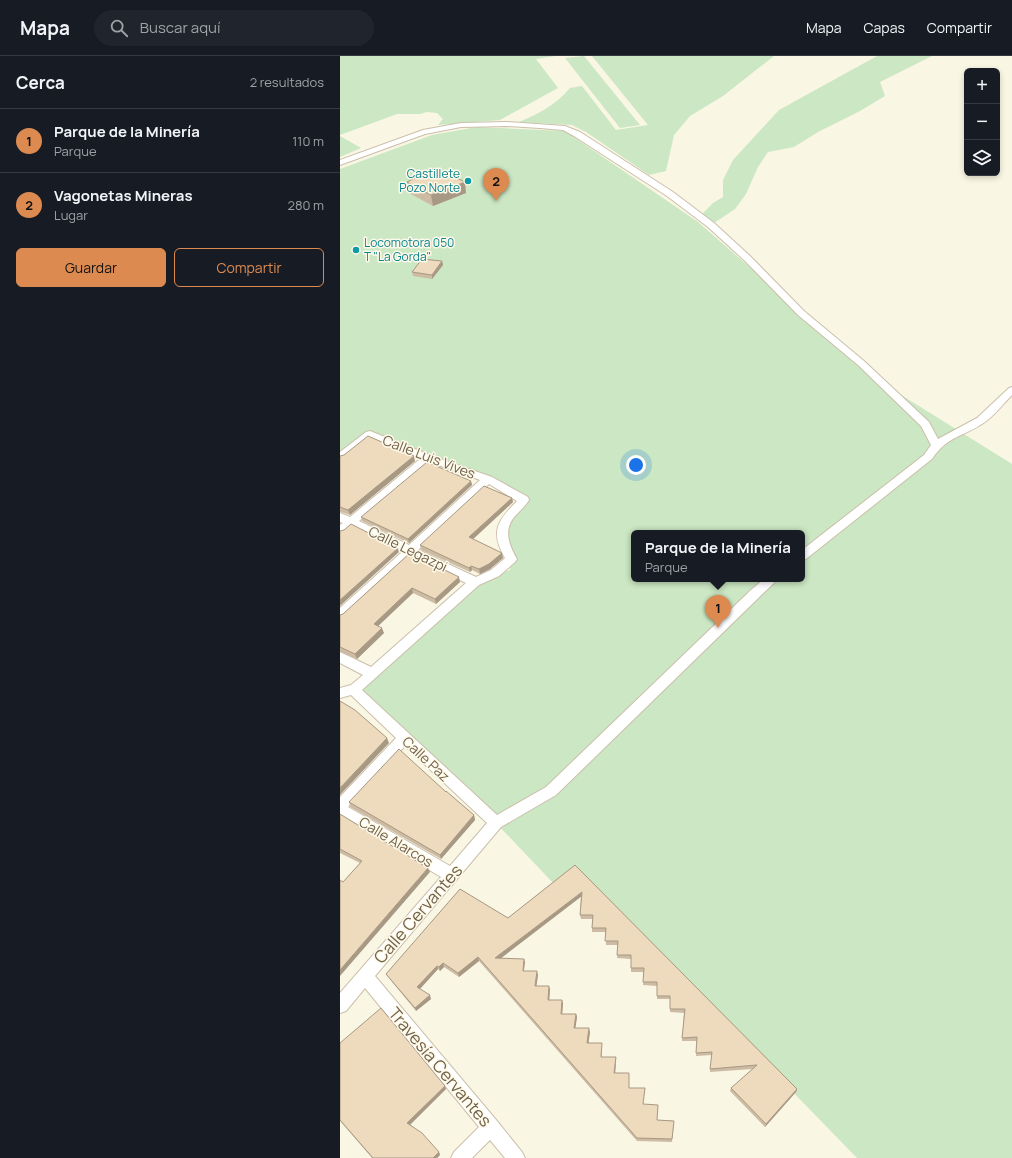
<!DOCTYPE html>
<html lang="es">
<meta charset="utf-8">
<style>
body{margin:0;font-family:Manrope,sans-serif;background:#20242c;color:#f1f3f6}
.controls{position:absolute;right:12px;top:12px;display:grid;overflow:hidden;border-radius:6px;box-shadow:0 2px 6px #0003}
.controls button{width:36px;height:36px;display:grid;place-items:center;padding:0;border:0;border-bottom:1px solid #363941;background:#171b24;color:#f1f3f6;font:20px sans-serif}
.you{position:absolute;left:296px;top:409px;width:14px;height:14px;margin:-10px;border:3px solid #fff;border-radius:50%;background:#1a73e8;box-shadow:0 0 0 6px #1a73e833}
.badge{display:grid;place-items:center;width:26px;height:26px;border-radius:50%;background:#dd8a50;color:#111;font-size:13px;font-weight:700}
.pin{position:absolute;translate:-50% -33px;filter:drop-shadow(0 1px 2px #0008)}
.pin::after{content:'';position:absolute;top:21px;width:14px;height:12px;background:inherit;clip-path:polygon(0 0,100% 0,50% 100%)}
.popup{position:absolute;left:291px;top:474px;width:174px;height:52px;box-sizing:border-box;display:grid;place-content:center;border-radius:6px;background:#171b24;filter:drop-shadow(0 1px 3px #0005);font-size:13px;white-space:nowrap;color:#9ea1a6}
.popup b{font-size:15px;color:#f1f3f6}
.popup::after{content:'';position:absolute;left:50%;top:100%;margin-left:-8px;border:8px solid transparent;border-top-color:#171b24}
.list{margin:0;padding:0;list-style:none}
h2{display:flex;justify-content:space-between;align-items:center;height:52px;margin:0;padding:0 16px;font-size:17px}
h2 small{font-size:13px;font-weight:400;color:#9ea1a6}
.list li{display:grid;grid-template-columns:26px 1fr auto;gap:12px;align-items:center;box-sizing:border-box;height:64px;padding:0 16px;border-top:1px solid #363941}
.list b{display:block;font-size:15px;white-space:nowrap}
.list p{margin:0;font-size:13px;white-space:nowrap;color:#9ea1a6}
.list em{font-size:13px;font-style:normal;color:#9ea1a6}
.actions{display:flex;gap:8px;padding:12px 16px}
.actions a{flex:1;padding:9px 0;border:1px solid #dd8a50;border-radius:6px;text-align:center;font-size:14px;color:#dd8a50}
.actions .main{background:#dd8a50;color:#111}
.icon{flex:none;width:22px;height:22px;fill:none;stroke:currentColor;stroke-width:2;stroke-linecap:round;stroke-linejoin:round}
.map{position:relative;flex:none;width:672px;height:1102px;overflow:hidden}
header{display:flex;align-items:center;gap:24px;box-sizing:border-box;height:56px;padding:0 20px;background:#171b24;border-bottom:1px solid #363941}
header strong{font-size:19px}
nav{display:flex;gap:22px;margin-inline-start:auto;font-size:14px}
.search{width:280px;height:36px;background:#20242c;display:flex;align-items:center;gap:10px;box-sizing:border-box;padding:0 14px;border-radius:22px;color:#9ea1a6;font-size:15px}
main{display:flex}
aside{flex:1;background:#171b24}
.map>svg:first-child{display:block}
.green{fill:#cbe7c3;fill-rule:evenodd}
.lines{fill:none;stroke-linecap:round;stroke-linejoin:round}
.street-casing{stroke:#cbbfab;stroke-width:2}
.street{fill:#fff;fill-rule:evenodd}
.wall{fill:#cdbba3}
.shaded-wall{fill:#a79984}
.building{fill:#eedabd;stroke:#a79984}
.culture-dot{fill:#0f9aa8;stroke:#fefae9;stroke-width:1.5}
.labels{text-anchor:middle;stroke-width:3;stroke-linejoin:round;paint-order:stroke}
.far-culture-label{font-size:12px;fill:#0d838f;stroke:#fefae9;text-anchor:end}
.street-label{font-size:14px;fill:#71604b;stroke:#fefae9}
.near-street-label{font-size:17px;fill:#71604b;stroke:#fefae9}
</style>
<header>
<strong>Mapa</strong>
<div class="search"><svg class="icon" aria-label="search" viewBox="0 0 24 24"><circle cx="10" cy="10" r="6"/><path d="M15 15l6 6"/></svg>Buscar aquí</div>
<nav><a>Mapa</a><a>Capas</a><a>Compartir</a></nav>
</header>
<main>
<aside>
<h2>Cerca<small>2 resultados</small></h2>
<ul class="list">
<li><span class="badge">1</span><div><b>Parque de la Minería</b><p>Parque</p></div><em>110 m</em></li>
<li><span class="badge">2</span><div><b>Vagonetas Mineras</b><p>Lugar</p></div><em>280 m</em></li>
</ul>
<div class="actions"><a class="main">Guardar</a><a>Compartir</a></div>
</aside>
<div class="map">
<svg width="672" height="1102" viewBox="0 0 672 1102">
<rect width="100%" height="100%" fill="#faf6e4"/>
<path class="green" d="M 0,0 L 215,0 L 196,3 L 218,32 L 160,64 L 98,69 L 103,63 L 97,57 L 87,56 L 80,58 L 57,58 L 0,79 Z
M 244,0 L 300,69 L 280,72 L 225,2 Z
M 252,0 L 434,0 L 383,40 L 350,60 L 334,79 L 326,115 L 309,119 L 246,76 L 232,69 L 179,66 C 198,58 216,49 230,32 L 242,30 L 276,74 L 308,69 Z
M 537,0 L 592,0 L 540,26 L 545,40 L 520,55 L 478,76 L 454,91 L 428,96 L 418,111 L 406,138 L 395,153 L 371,169 L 360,160 L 373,147 L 383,141 L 383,124 L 393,104 L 439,54 Z
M 137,71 L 225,75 L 358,166 L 542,327 L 672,408 L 672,1102 L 517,1102 L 235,812 L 215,829 L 156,767 L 17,638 L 145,523 L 170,514 L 171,503 L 161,483 L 184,444 L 148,423 L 30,378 L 0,401 L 0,113 L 92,79 ZM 294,477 L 462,477 L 462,523 L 294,523 Z
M 0,80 L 21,92 L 0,101 Z"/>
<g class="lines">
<g class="street-casing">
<path id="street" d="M 167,66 L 225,70 L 240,76 L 333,136 L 374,167 L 410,200 L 464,255 L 524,305 L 589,366 L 598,383 L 637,362 L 669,332 L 672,331 L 672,339 C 663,348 655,359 645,366 C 624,381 608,379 592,403 L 466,503 L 462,504 L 462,494 L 584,399 L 591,389 L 581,370 L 518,309 L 458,259 L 404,204 L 368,171 L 327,140 L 234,80 L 223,74 L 200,72 L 167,70 L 121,71 L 85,78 L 0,109 L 0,104 L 83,74 L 121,67 Z
M 30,375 L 92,400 L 152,421 L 188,441 L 189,444 C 186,449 181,454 176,459 C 163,473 168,487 177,503 L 175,506 L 159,520 L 139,529 L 22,634 L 157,759 L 206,731 L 411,534 L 424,523 L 438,523 L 216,739 L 161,771 L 35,920 L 157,1065 L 182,1096 L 185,1102 L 165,1102 L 150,1084 L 132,1102 L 111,1102 L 114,1096 L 139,1071 L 25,932 L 6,955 L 0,957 L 0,937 L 101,821 L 0,760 L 0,741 L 56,682 L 11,639 L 0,642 L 0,632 L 11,629 L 23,619 L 0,607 L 0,596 L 31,611 L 126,527 L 71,500 L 4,562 L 0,563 L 0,552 L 62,496 L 12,471 L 4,478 L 0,479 L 0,469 L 3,467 L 0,466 L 0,457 L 10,461 L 80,403 L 31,382 L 4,403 L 0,404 L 0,396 L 26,376 ZM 90,406 L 140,424 L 69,489 L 19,465 ZM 149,428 L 177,445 C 157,465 150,476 165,502 L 163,504 L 151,514 L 136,521 L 78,494 ZM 65,690 L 147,767 L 110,810 L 8,751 Z"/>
</g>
<use href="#street" class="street"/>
</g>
<path class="wall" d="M 67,126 L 126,137 L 93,150 L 69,137 Z
M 102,205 L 103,209 L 92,223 L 73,220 L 72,216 Z
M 0,400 L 75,405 L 10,459 L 1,456 L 0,456 Z
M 131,425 L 132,429 L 69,487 L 22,465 L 21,461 Z
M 172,442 L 173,446 L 133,483 L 163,502 L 150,513 L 140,518 L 132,514 L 130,516 L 81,494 L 80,489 Z
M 70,497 L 120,526 L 96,548 L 73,537 L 38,570 L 44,577 L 17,603 L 0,596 L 0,559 L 3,558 Z
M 106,736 L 134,759 L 135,764 L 101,803 L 10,751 L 9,746 Z
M 0,758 L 88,812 L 90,816 L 3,826 L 20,807 L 0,797 Z
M 235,809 L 457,1033 L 456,1036 L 425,1071 L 390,1035 L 391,1032 L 413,1013 L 370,1016 L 372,999 L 356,1000 L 357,985 L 342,985 L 344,957 L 330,956 L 330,943 L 317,943 L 317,930 L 303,929 L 304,916 L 291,916 L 291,903 L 277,902 L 278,889 L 266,889 L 266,876 L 252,876 L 252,872 L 253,863 L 241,863 L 240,859 L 241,840 L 161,902 L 185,906 L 184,915 L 198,919 L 196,930 L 210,933 L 209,944 L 223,947 L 222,958 L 236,958 L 237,961 L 235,972 L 250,976 L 248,987 L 262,991 L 262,1001 L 276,1001 L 276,1004 L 275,1017 L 289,1032 L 305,1032 L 303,1048 L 317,1064 L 334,1065 L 332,1086 L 297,1085 L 139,905 L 119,921 L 104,911 L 100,915 L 98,913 L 80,933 L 91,943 L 76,955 L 48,921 L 46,918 L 168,862 Z
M 0,987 L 106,1033 L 70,1068 L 99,1096 L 100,1099 L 97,1102 L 32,1102 L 0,1065 Z"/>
<path class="shaded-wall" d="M 125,126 L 126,137 L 93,150 L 91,139 Z
M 102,205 L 103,209 L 92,223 L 92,219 Z
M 74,400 L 75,405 L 10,459 L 8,454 Z
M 131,425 L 132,429 L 69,487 L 68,483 Z
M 172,442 L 173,446 L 130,486 L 129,481 Z
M 58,492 L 59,496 L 0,550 L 0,544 Z
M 162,497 L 163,502 L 150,513 L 140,518 L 139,513 Z
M 131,510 L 132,514 L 130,516 L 129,512 Z
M 119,521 L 120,526 L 96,548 L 95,543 Z
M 72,532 L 73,537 L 35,573 L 34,568 Z
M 42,572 L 44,577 L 17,603 L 15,598 Z
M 47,682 L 49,687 L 0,739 L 0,732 Z
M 134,759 L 135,764 L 101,803 L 100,799 Z
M 88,812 L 90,816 L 0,920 L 0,914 Z
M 242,836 L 242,840 L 156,906 L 155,902 Z
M 138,901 L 139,905 L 119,921 L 118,917 Z
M 184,903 L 185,906 L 183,919 L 183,915 Z
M 103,907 L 104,911 L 100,915 L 99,911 Z
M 97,910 L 98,913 L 78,935 L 77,931 Z
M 197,915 L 198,919 L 196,933 L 195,930 Z
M 209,930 L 210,933 L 209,947 L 208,944 Z
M 90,939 L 91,943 L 76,955 L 75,952 Z
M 222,944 L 223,947 L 222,961 L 221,958 Z
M 236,958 L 237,961 L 235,975 L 234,972 Z
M 249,972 L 250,976 L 248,991 L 247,987 Z
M 276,1001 L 276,1004 L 275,1020 L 274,1017 Z
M 105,1030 L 106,1033 L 69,1070 L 67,1067 Z
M 457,1033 L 456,1036 L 425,1071 L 426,1068 Z
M 99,1096 L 100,1099 L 97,1102 L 93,1102 Z"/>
<path class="building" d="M 95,112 L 125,126 L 91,139 L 67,126 Z
M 82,203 L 102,205 L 92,219 L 72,216 Z
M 28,380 L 74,400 L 8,454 L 0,451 L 0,400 L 4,399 Z
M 87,406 L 131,425 L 68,483 L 21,461 Z
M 144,430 L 172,442 L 129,481 L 162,497 L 149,508 L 139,513 L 131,510 L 129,512 L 80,489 Z
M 11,468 L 58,492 L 0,544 L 0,475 L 4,474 Z
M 70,497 L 119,521 L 95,543 L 72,532 L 34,568 L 42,572 L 15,598 L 0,591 L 0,559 L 3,558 Z
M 0,645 L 15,654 L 47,682 L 0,732 Z
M 59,693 L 106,736 L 106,735 L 134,759 L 100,799 L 9,746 Z
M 0,758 L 88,812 L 0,914 L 0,824 L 3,826 L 22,805 L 0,793 Z
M 235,809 L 457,1033 L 426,1068 L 391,1032 L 417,1009 L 370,1013 L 372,996 L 356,997 L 357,981 L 342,982 L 345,953 L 330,953 L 330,940 L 317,940 L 317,926 L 303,926 L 304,912 L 291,912 L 291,899 L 277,899 L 278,885 L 265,885 L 266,872 L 252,872 L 253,859 L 240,859 L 242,836 L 155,902 L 184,903 L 183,915 L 197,915 L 195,930 L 209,930 L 208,944 L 222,944 L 221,958 L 236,958 L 234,972 L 249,972 L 247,987 L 262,987 L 261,1001 L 276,1001 L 274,1017 L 289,1017 L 289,1032 L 305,1032 L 303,1048 L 318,1049 L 317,1064 L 334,1065 L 332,1083 L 297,1082 L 138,901 L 118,917 L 103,907 L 99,911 L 97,910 L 77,931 L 90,939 L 75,952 L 46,918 L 120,833 L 168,862 Z
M 41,952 L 105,1030 L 67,1067 L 82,1077 L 99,1096 L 93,1102 L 33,1102 L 0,1064 L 0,987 Z"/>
<g class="culture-dot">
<circle cx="128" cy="125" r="4"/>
<circle cx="16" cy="194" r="4"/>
</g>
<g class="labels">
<g class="far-culture-label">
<text x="120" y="122">Castillete<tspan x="120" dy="14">Pozo Norte</tspan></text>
<text x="24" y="191" text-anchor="start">Locomotora 050<tspan x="24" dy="14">T "La Gorda"</tspan></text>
</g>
<g class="street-label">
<text transform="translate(89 401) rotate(21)" y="5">Calle Luis Vives</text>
<text transform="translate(68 493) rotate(26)" y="5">Calle Legazpi</text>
<text transform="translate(86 703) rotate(43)" y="5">Calle Paz</text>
<text transform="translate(56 786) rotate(31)" y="5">Calle Alarcos</text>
</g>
<g class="near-street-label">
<text transform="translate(78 858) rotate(-49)" y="6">Calle Cervantes</text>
<text transform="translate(100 1011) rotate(50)" y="6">Travesía Cervantes</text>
</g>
</g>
</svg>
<div class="controls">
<button>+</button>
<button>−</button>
<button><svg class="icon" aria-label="layers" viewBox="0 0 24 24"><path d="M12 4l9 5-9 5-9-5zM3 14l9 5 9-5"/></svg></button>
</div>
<div class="you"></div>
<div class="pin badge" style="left:378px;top:572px">1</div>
<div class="popup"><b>Parque de la Minería</b>Parque</div>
<div class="pin badge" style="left:156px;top:145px">2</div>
</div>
</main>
